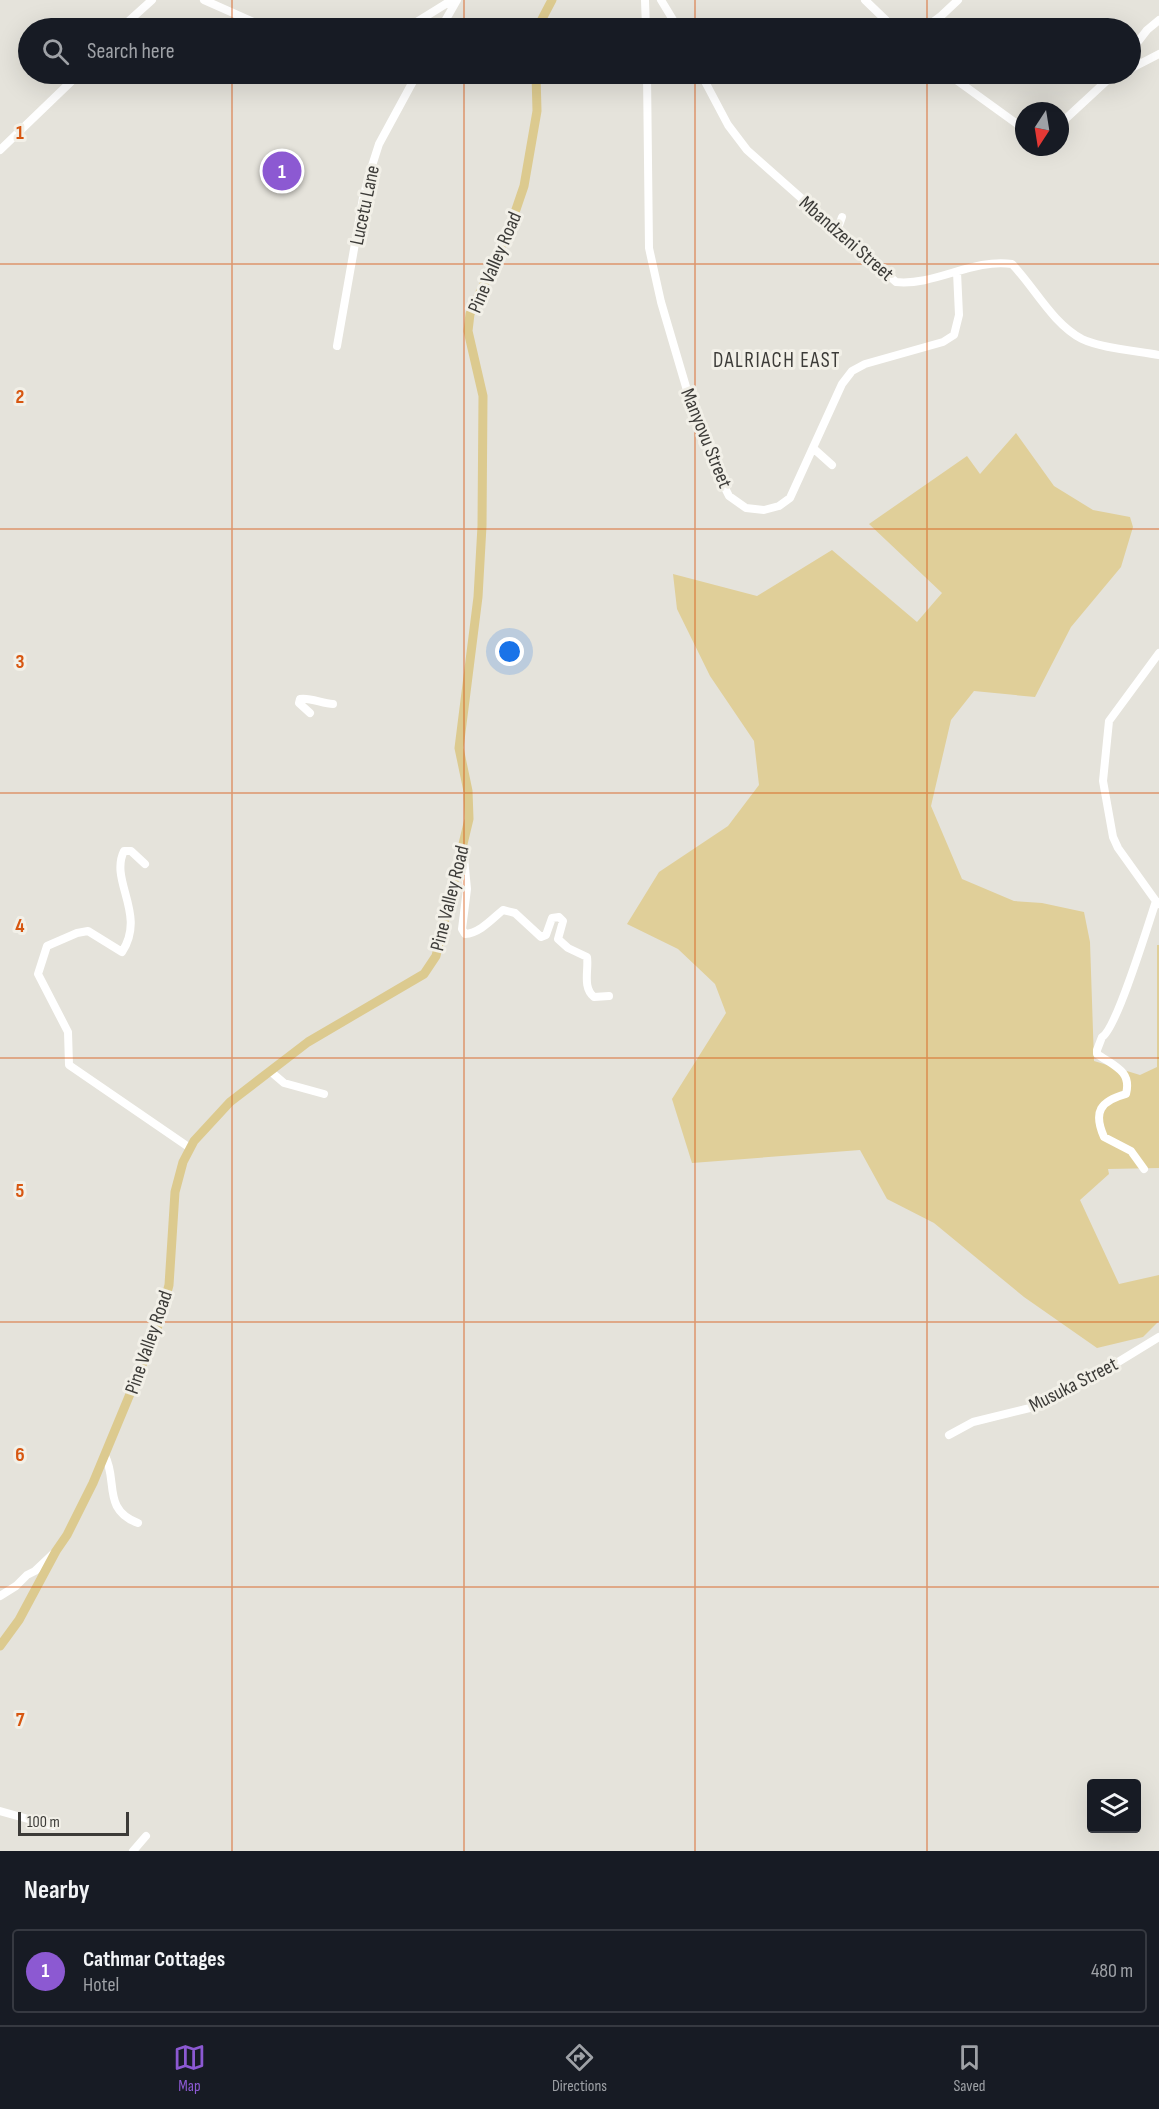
<!DOCTYPE html>
<style>
body{margin:0;font-family:"Sofia Sans Condensed",sans-serif;background:#242831;color:#f1f3f6}
.controls{position:absolute;right:18px;bottom:18px;display:grid;overflow:hidden;border-radius:6px;box-shadow:0 6px 24px #0002}
.controls button{width:54px;height:54px;display:grid;place-items:center;padding:0;border:0;border-bottom:2px solid #363941;background:#171b24;color:#f1f3f6;font:30px sans-serif}
.compass{position:absolute;left:1015px;top:102px;width:54px;height:54px;border-radius:50%;background:#171b24;box-shadow:0 6px 24px #0002;rotate:192deg}
.scale{position:absolute;left:18px;bottom:15px;width:111px;box-sizing:border-box;padding-left:6px;border:3px solid #3c3b38;border-top:0;font-size:16px;line-height:21px;white-space:nowrap;color:#3c3b38;-webkit-text-stroke:4px #f2f0e8;paint-order:stroke}
.you{position:absolute;left:510px;top:652px;width:21px;height:21px;margin:-15px;border:4px solid #fff;border-radius:50%;background:#1a73e8;box-shadow:0 0 0 9px #1a73e833}
.badge{display:grid;place-items:center;width:39px;height:39px;border-radius:50%;background:#8c59d2;color:#fff;font-size:20px;font-weight:700}
.pin{position:absolute;translate:-50% -50%;border:3px solid #fff;box-shadow:0 2px 6px #0006}
.list{margin:0;padding:0;list-style:none}
h2{display:flex;justify-content:space-between;align-items:center;height:78px;margin:0;padding:0 24px;font-size:26px}
h2 small{font-size:20px;font-weight:400;color:#9ea1a6}
.list li{display:grid;grid-template-columns:39px 1fr auto;gap:18px;align-items:center;box-sizing:border-box;height:84px;margin:0 12px 12px;padding:0 12px;border:2px solid #363941;border-radius:6px}
.list b{display:block;font-size:22px;white-space:nowrap}
.list p{margin:0;font-size:20px;white-space:nowrap;color:#9ea1a6}
.list em{font-size:20px;font-style:normal;color:#9ea1a6}
.icon{flex:none;width:33px;height:33px;fill:none;stroke:currentColor;stroke-width:2;stroke-linecap:round;stroke-linejoin:round}
.map{position:relative;flex:none;width:1159px;height:1851px;overflow:hidden}
.search{position:absolute;background:#171b24;box-shadow:0 6px 24px #0002;left:18px;right:18px;top:18px;height:66px;display:flex;align-items:center;gap:15px;box-sizing:border-box;padding:0 21px;border-radius:33px;color:#9ea1a6;font-size:22px}
.sheet{height:174px;background:#171b24}
nav{display:flex;justify-content:space-around;align-items:center;box-sizing:border-box;height:84px;border-top:2px solid #363941;background:#171b24;font-size:16px;color:#9ea1a6}
nav a{display:grid;justify-items:center;gap:3px}
nav .on{color:#8c59d2}
.map>svg:first-child{display:block}
.green{fill:#e0cf99}
.lines{fill:none;stroke-linecap:round;stroke-linejoin:round}
.minor{stroke:#fff;stroke-width:8}
.major{stroke:#dcca8f;stroke-width:9}
.grid{fill:none;stroke:#d75610;stroke-width:1.5;stroke-opacity:0.55}
.labels{text-anchor:middle;stroke-width:6;stroke-linejoin:round;paint-order:stroke}
.street-label{font-size:20px;fill:#3c3b38;stroke:#f2f0e8}
.neighbourhood-label{font-size:21px;letter-spacing:1.5px;fill:#3c3b38;stroke:#f2f0e8}
.grid-label{font-size:20px;text-anchor:middle;font-weight:bold;fill:#d75610;stroke:#f2f0e8;stroke-width:6;stroke-linejoin:round;paint-order:stroke}
</style>
<div class="map">
<svg width="1159" height="1851" viewBox="0 0 1159 1851">
<rect width="100%" height="100%" fill="#e5e3db"/>
<path class="green" d="M 1016,433 L 1054,486 L 1093,510 L 1130,517 L 1133,527 L 1121,567 L 1071,627 L 1035,697 L 974,691 L 951,720 L 931,806 L 962,879 L 1014,901 L 1042,903 L 1084,912 L 1090,942 L 1094,1061 L 1140,1075 L 1157,1067 L 1157,945 L 1159,945 L 1159,1168 L 1108,1169 L 1109,1174 L 1080,1200 L 1119,1284 L 1159,1275 L 1159,1321 L 1143,1337 L 1097,1348 L 1024,1297 L 934,1223 L 887,1199 L 860,1150 L 692,1163 L 672,1099 L 726,1013 L 715,984 L 678,949 L 627,924 L 659,872 L 728,826 L 759,785 L 754,741 L 710,676 L 677,609 L 673,574 L 757,596 L 832,550 L 917,622 L 942,593 L 869,524 L 967,456 L 980,474 Z"/>
<g class="lines">
<path class="minor" d="M 204,0 L 267,28
M 645,0 L 646,28
M 661,0 L 678,28
M 865,0 L 894,28
M 121,28 L 152,0
M 407,28 L 452,0
M 441,28 L 457,0
M 925,28 L 941,16 L 958,0
M 1130,52 L 1147,30 L 1159,20
M 1130,69 L 1159,54
M 647,74 L 649,248 L 661,302 L 689,397 L 719,476 L 729,496 L 746,508 L 764,510 L 779,506 L 790,498 L 842,384 L 852,371 L 865,364 L 943,342 L 954,335 L 959,315 L 957,272
M 701,74 L 728,125 L 747,150 L 896,282 C 935,286 973,258 1012,264 C 1035,288 1052,323 1082,339 C 1100,348 1138,351 1159,355
M 948,74 L 1024,129
M 1060,124 L 1114,74
M 0,150 L 79,74
M 837,231 L 842,217
M 337,346 L 363,198 L 370,172 L 379,144 L 417,74
M 813,448 L 832,465
M 310,713 L 299,703 L 300,699 C 310,697 323,704 333,704
M 463,848 L 467,889 L 462,929 L 465,934 C 480,933 492,919 503,910 L 515,913 L 541,937 L 546,935 L 552,918 L 559,917 L 563,921 L 558,939 L 568,948 L 587,957 C 589,970 582,987 594,997 L 609,996
M 145,864 L 131,851 L 124,851 C 109,881 147,914 122,952 L 88,931 L 77,933 L 47,946 L 38,974 L 68,1032 L 69,1065 L 190,1148
M 1158,904 L 1118,848 L 1113,837 L 1103,781 L 1109,721 L 1159,653
M 270,1071 L 284,1083 L 324,1094
M 1144,1169 L 1131,1151 L 1104,1137 C 1093,1112 1100,1101 1126,1094 C 1132,1071 1114,1066 1097,1054 L 1097,1050 L 1102,1037 C 1116,1030 1149,922 1156,901
M 949,1435 L 973,1422 L 1038,1406 L 1110,1367 L 1159,1337
M 105,1456 C 118,1480 102,1510 138,1523
M 0,1596 L 16,1586 L 27,1575 L 35,1571 L 53,1554
M 0,1811 L 53,1826
M 133,1851 L 146,1836"/>
<path class="major" d="M 540,28 L 542,19 L 552,0
M 0,1646 L 19,1620 L 56,1551 L 67,1535 L 93,1483 L 157,1329 L 169,1285 L 175,1192 L 183,1162 L 194,1141 L 230,1102 L 308,1042 L 424,974 L 436,956 L 469,819 L 468,791 L 459,748 L 478,597 L 482,526 L 483,396 L 468,331 L 470,314 L 509,230 L 524,186 L 537,111 L 536,74"/>
</g>
<path class="grid" d="M 232,0 L 232,28M 464,0 L 464,28M 695,0 L 695,28M 927,0 L 927,28M 232,74 L 232,1851M 464,74 L 464,1851M 695,74 L 695,1851M 927,74 L 927,1851M 0,264 L 1159,264M 0,529 L 1159,529M 0,793 L 1159,793M 0,1058 L 1159,1058M 0,1322 L 1159,1322M 0,1587 L 1159,1587"/>
<g class="labels">
<g class="street-label">
<text transform="translate(364 205) rotate(-78)" y="7">Lucetu Lane</text>
<text transform="translate(847 238) rotate(41)" y="7">Mbandzeni Street</text>
<text transform="translate(494 262) rotate(-67)" y="7">Pine Valley Road</text>
<text transform="translate(707 438) rotate(68)" y="7">Manyovu Street</text>
<text transform="translate(449 898) rotate(-76)" y="7">Pine Valley Road</text>
<text transform="translate(148 1342) rotate(-71)" y="7">Pine Valley Road</text>
<text transform="translate(1073 1384) rotate(-27)" y="7">Musuka Street</text>
</g>
<g class="neighbourhood-label">
<text x="777" y="367">DALRIACH EAST</text>
</g>
</g>
<g class="grid-label">
<text x="20" y="139">1</text>
<text x="20" y="403">2</text>
<text x="20" y="668">3</text>
<text x="20" y="932">4</text>
<text x="20" y="1197">5</text>
<text x="20" y="1461">6</text>
<text x="20" y="1726">7</text>
</g>
</svg>
<div class="controls">
<button><svg class="icon" aria-label="layers" viewBox="0 0 24 24"><path d="M12 4l9 5-9 5-9-5zM3 14l9 5 9-5"/></svg></button>
</div>
<svg class="compass" viewBox="-18 -18 36 36"><path d="M0-13l5 13h-10z" fill="#e53935"/><path d="M0 13l5-13h-10z" fill="#9ea1a6"/></svg>
<div class="scale">100 m</div>
<div class="you"></div>
<div class="pin badge" style="left:282px;top:171px">1</div>
<div class="search"><svg class="icon" aria-label="search" viewBox="0 0 24 24"><circle cx="10" cy="10" r="6"/><path d="M15 15l6 6"/></svg>Search here</div>
</div>
<section class="sheet">
<h2>Nearby<small></small></h2>
<ul class="list">
<li><span class="badge">1</span><div><b>Cathmar Cottages</b><p>Hotel</p></div><em>480 m</em></li>
</ul>
</section>
<nav>
<a class="on"><svg class="icon" aria-label="map" viewBox="0 0 24 24"><path d="M3 6l6-2 6 2 6-2v14l-6 2-6-2-6 2zM9 4v14M15 6v14"/></svg>Map</a>
<a><svg class="icon" aria-label="directions" viewBox="0 0 24 24"><path d="M12 3l9 9-9 9-9-9zM9 14v-3h6M13 9l2 2-2 2"/></svg>Directions</a>
<a><svg class="icon" aria-label="saved" viewBox="0 0 24 24"><path d="M7 4h10v16l-5-4-5 4z"/></svg>Saved</a>
</nav>
